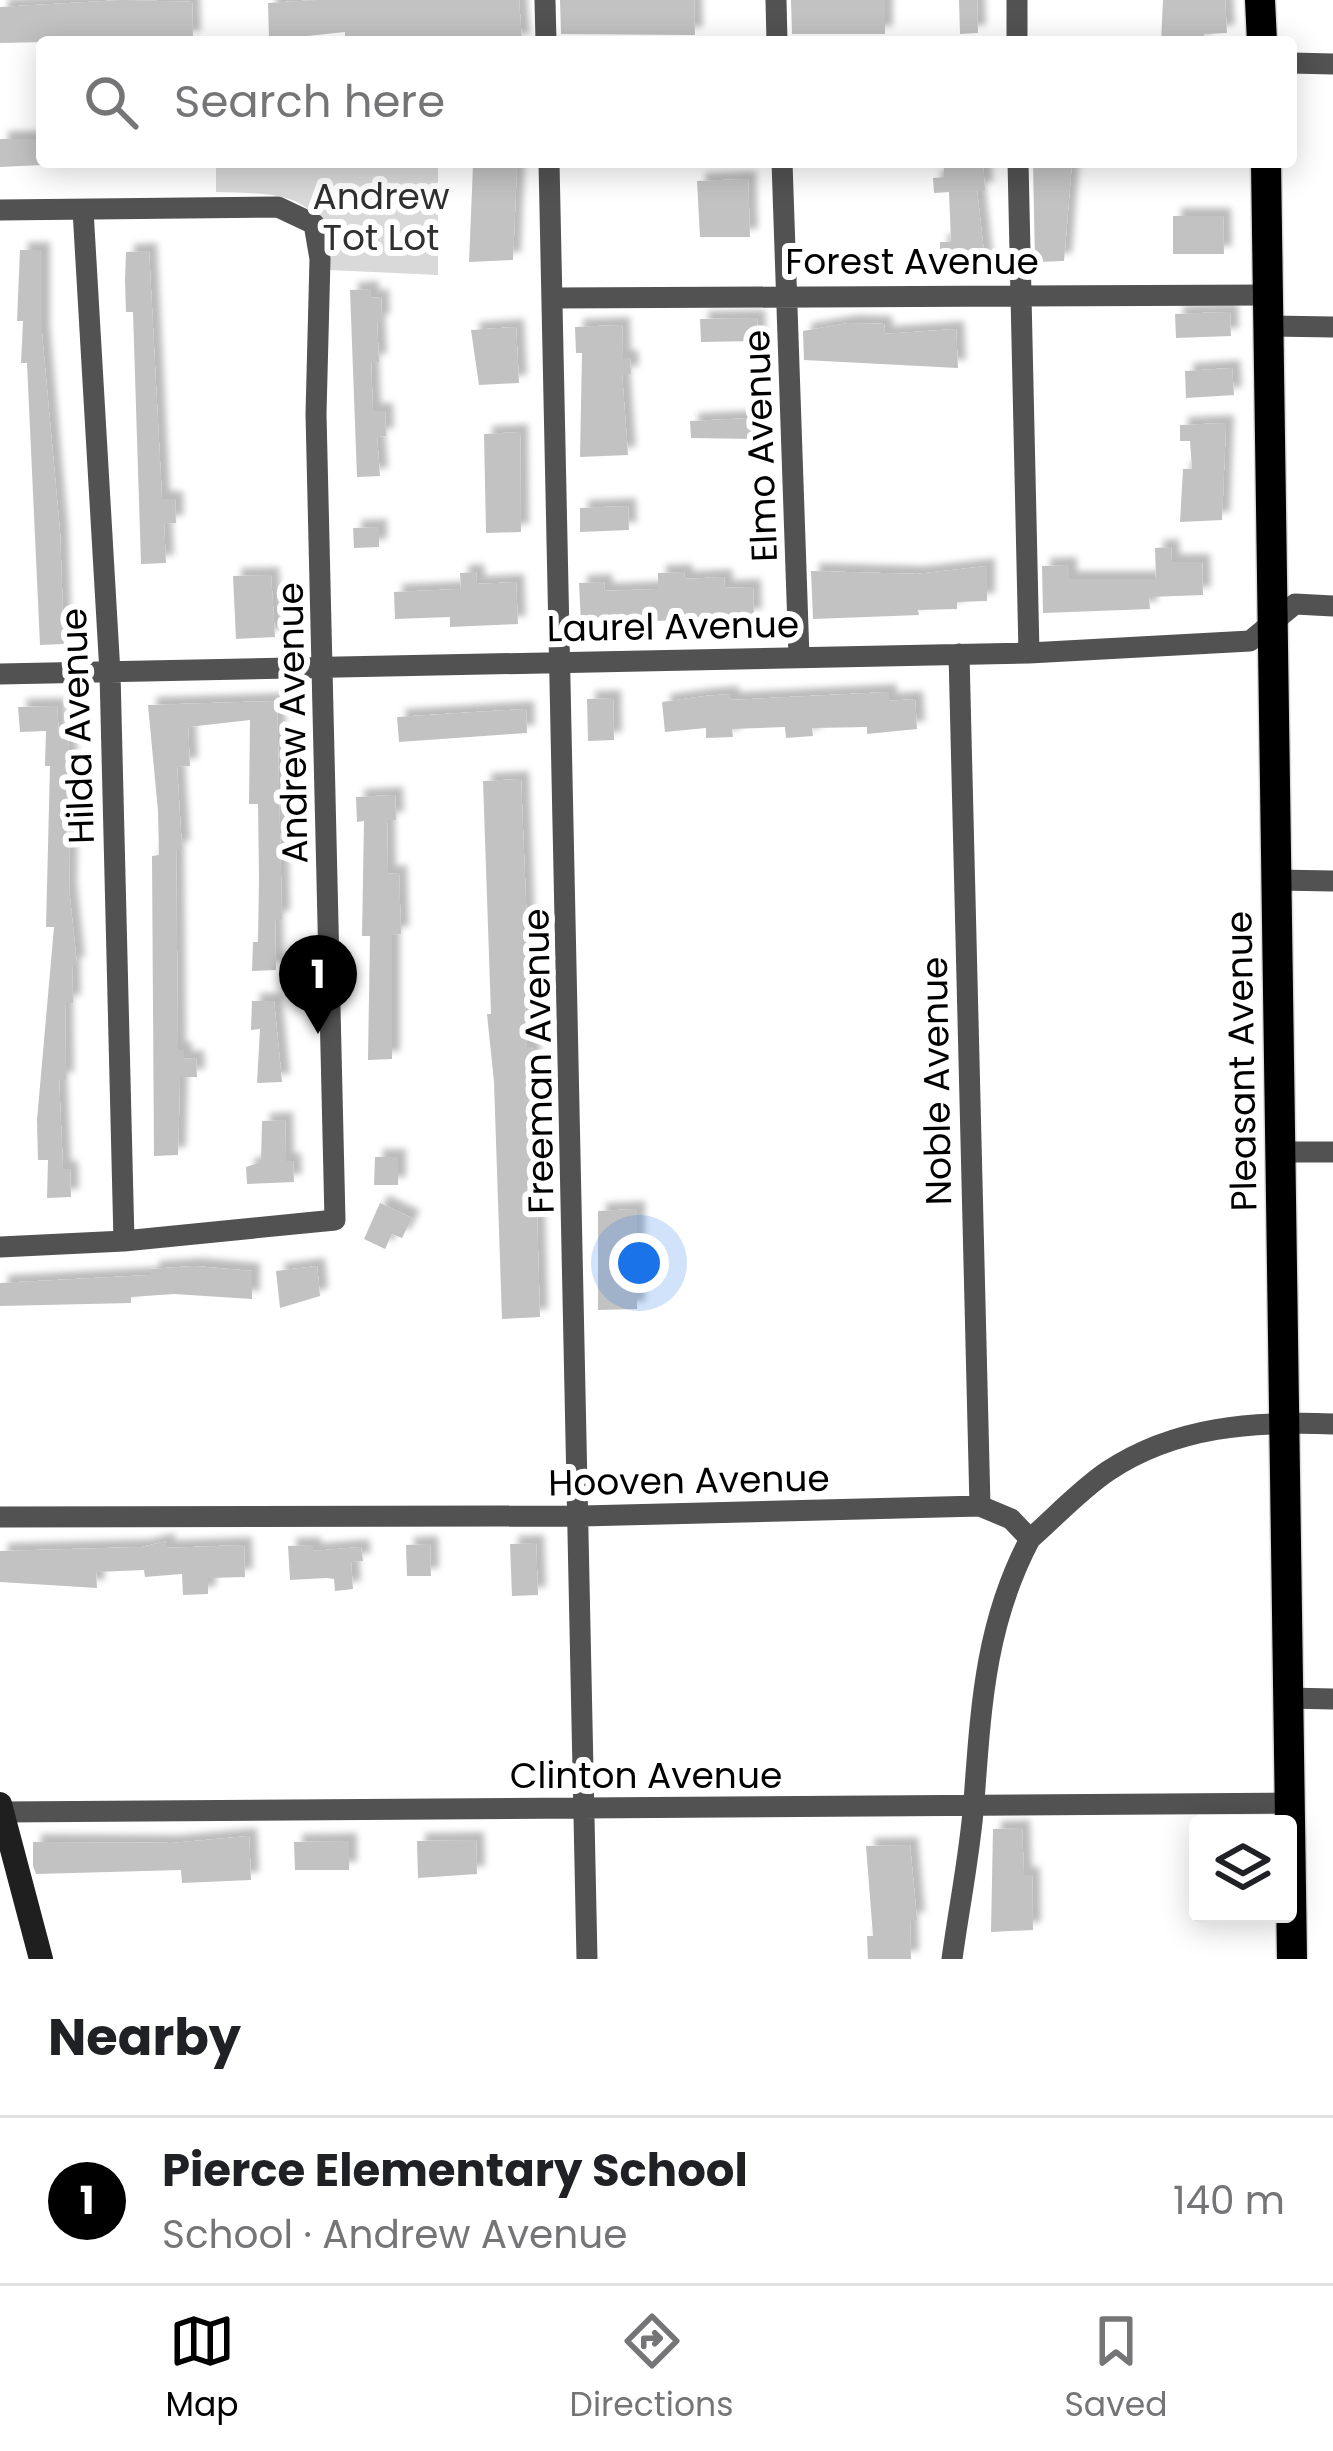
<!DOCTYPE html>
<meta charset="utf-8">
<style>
body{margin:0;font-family:Poppins,sans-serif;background:#f6f6f6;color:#202124}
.controls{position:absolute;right:36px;bottom:36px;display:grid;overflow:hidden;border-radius:12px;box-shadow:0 6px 30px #0003}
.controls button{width:108px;height:108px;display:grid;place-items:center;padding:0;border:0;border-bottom:3px solid #e0e0e0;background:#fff;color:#202124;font:60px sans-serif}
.you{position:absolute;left:639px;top:1263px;width:42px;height:42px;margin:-30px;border:9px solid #fff;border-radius:50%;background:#1a73e8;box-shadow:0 0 0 18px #1a73e833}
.badge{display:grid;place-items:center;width:78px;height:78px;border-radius:50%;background:#000;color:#fff;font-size:39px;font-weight:700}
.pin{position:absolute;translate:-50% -99px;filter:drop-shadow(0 3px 6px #0008)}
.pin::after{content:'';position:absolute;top:63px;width:42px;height:36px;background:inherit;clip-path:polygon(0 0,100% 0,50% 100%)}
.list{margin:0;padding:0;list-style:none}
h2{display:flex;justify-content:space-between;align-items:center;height:156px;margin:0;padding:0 48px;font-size:51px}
h2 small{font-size:39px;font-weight:400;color:#757577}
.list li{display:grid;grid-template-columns:78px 1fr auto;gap:36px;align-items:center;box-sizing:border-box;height:168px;padding:0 48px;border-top:3px solid #e0e0e0}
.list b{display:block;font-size:45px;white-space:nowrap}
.list p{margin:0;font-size:39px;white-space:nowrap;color:#757577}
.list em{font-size:39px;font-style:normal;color:#757577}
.icon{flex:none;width:66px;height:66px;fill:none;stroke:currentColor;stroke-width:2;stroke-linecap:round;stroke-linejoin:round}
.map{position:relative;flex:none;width:1333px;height:1959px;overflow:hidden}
.search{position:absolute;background:#fff;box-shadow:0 6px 30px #0003;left:36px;right:36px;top:36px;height:132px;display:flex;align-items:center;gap:30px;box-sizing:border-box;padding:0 42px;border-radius:12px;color:#757577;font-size:45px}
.sheet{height:324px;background:#fff}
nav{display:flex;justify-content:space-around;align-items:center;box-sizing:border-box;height:168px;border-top:3px solid #e0e0e0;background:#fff;font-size:33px;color:#757577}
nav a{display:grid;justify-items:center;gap:6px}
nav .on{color:#000}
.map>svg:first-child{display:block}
.green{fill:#d9d9d9}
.building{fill:#c2c2c2;filter:url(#shadow)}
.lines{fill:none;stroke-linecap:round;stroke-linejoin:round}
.primary-casing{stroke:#dbdbdb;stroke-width:33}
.street{stroke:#525252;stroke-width:21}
.secondary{stroke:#1f1f1f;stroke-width:24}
.primary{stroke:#000;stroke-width:30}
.labels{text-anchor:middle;stroke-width:12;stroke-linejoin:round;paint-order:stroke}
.park-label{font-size:36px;fill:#303030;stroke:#fff}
.street-label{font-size:36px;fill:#000;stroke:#fff}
</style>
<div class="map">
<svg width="1333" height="1959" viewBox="0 0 1333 1959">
<defs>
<filter id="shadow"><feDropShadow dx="8" dy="-8" stdDeviation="3" flood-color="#0004"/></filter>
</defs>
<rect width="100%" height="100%" fill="#fff"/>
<path class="green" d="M 216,162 L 438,162 L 438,275 L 329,270 C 329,190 279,194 216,192 Z"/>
<path class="building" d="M 123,0 L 192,2 L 193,39 L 0,43 L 0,7 Z
M 318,0 L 519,0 L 522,42 L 345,38 L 345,32 L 269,40 L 268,3 Z
M 560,0 L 694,0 L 695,35 L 561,34 Z
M 791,0 L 885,0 L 885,34 L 792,34 Z
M 959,0 L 977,0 L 978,33 L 960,34 Z
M 1163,0 L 1225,0 L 1227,33 L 1204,34 L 1204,42 L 1161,42 Z
M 0,139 L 42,139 L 42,165 L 0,167 Z
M 1072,162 L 1064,261 L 1035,262 L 1033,164 Z
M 983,164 L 985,190 L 977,190 L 985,262 L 940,259 L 940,242 L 951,242 L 949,192 L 934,193 L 933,178 L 944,177 L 944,166 Z
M 517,165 L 513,260 L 469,262 L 473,166 Z
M 748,179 L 750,237 L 700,237 L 697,181 Z
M 1173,216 L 1223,216 L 1224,254 L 1173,254 Z
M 20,250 L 42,250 L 42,334 L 60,532 L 64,644 L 40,645 L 27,363 L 21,363 L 23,321 L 17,321 Z
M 149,251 L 162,499 L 175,499 L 176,523 L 164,524 L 166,563 L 141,564 L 133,312 L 126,312 L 125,280 L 126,252 Z
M 371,289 L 371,298 L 381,297 L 382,322 L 377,322 L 379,362 L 371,362 L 373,411 L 385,411 L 386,436 L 377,437 L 380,476 L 357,477 L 350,290 Z
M 1230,312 L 1231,336 L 1176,338 L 1175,314 Z
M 757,318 L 758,341 L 701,342 L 700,319 Z
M 849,323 L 884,324 L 885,334 L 956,329 L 958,368 L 804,360 L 803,331 Z
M 622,325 L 623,358 L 630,358 L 631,374 L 622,374 L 628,455 L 580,457 L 582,353 L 576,353 L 575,327 Z
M 516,327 L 519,383 L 479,385 L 471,330 Z
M 1232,368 L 1234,395 L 1186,398 L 1185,371 Z
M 753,418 L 754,439 L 691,438 L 690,421 Z
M 1226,423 L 1222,520 L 1180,522 L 1183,469 L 1192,469 L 1190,441 L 1180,441 L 1180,425 Z
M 520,432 L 521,532 L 486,533 L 484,434 Z
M 628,506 L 629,530 L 580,532 L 580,508 Z
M 379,527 L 379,547 L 354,548 L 353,528 Z
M 1171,547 L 1172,562 L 1202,562 L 1203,595 L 1149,597 L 1150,609 L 1043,613 L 1042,566 L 1069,565 L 1069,579 L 1156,579 L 1155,548 Z
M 987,566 L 987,601 L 957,602 L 957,609 L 918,610 L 919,615 L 813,619 L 811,571 L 917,574 Z
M 476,572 L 477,584 L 516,582 L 518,624 L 450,627 L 450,617 L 395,619 L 394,592 L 461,589 L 460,573 Z
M 684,572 L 685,579 L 724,577 L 725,588 L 753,587 L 754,617 L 581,624 L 579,583 L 604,582 L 605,591 L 658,589 L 658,573 Z
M 271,575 L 275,637 L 236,639 L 233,576 Z
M 889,692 L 889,701 L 915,699 L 917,729 L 867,734 L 867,727 L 812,728 L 813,736 L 786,738 L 785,727 L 732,729 L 733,737 L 706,738 L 706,728 L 665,732 L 662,702 L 705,696 L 731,694 L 731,700 Z
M 613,698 L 614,740 L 588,741 L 587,699 Z
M 277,701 L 282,919 L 275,919 L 276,970 L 252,971 L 253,942 L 258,942 L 259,878 L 258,804 L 249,804 L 250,720 L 188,727 L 190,766 L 177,767 L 182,849 L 176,849 L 178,1050 L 184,1050 L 184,1059 L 196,1058 L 197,1077 L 180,1077 L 178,1155 L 154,1156 L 152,856 L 159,855 L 158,811 L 148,705 Z
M 57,706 L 59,737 L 68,737 L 71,780 L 69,889 L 77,965 L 72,965 L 73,1003 L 65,1003 L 66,1080 L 59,1080 L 63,1169 L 70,1169 L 71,1197 L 47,1198 L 48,1160 L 38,1160 L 37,1120 L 54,927 L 46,927 L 50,766 L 45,766 L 46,731 L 20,732 L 18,707 Z
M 526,709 L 527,733 L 399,742 L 397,717 Z
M 521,779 L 530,1002 L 525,1002 L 527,1047 L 532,1047 L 540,1317 L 502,1319 L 494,1082 L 487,1014 L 491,1014 L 483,781 Z
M 395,795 L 396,820 L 387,820 L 388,874 L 399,873 L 401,934 L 392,935 L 392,1059 L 368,1060 L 370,936 L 362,936 L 364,821 L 357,822 L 356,797 Z
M 252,1001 L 274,1001 L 282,1082 L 257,1083 L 260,1029 L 251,1030 Z
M 285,1120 L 286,1161 L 293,1161 L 294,1182 L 247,1184 L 246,1167 L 261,1162 L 262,1121 Z
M 375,1157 L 398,1157 L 398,1185 L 374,1185 Z
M 380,1203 L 412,1218 L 402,1238 L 392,1234 L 385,1249 L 364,1239 Z
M 637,1209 L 637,1309 L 598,1310 L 598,1211 Z
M 194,1266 L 252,1271 L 252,1299 L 174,1294 L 131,1297 L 131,1303 L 0,1306 L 0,1283 L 151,1275 L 151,1269 Z
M 317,1266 L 320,1296 L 280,1308 L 276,1271 Z
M 167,1541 L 167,1548 L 244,1545 L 245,1577 L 208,1578 L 208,1594 L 183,1595 L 182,1574 L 145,1577 L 144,1570 L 96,1572 L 97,1588 L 0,1582 L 0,1551 L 142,1547 Z
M 536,1543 L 538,1595 L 512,1596 L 510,1544 Z
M 430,1544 L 431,1576 L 407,1576 L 406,1545 Z
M 313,1545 L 313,1551 L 361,1547 L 363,1561 L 351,1562 L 353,1589 L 335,1591 L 334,1579 L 327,1578 L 290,1580 L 288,1546 Z
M 1022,1828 L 1024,1875 L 1032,1875 L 1033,1930 L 991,1932 L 993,1829 Z
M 249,1836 L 251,1880 L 182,1883 L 181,1870 L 36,1874 L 33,1866 L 33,1842 L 172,1843 Z
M 476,1840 L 477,1874 L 418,1878 L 417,1841 Z
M 349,1841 L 349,1870 L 295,1870 L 294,1842 Z
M 910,1845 L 917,1920 L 910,1920 L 911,1959 L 868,1959 L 867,1936 L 873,1936 L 866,1846 Z"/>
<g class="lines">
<g class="primary-casing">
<path id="primary" d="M 1260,0 L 1262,42
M 1266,162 L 1292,1959"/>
</g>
<path class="street" d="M 545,0 L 546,42
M 776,0 L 777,42
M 1017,0 L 1017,42
M 1291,63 L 1333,64
M 549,162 L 587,1959
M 782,162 L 799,657
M 1018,162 L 1029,653
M 0,210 L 278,207 L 314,224 L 320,259 L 316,414 L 335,1220 L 124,1241 L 0,1247
M 83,210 L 110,673 L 124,1241
M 554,298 L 1270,295
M 1271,326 L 1333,327
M 959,654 L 980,1506
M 0,674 L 1029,653 L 1250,641 L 1295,604 L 1333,606
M 1277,880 L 1333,881
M 1282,1152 L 1333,1152
M 0,1517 L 582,1516 L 980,1506 L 1011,1519 L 1030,1539 C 1055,1517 1080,1490 1108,1471 C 1176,1426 1254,1421 1333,1424
M 1288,1698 L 1333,1699
M 2,1812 L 1290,1803
M 952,1959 C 959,1907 970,1854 974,1801 C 981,1707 985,1624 1030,1539"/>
<path class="secondary" d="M 0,1804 L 41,1959"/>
<use href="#primary" class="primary"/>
</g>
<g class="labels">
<g class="park-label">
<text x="381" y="209">Andrew<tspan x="381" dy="41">Tot Lot</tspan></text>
</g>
<g class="street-label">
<text x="912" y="274">Forest Avenue</text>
<text transform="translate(760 446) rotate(-92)" y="13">Elmo Avenue</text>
<text transform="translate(673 626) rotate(-1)" y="13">Laurel Avenue</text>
<text transform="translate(292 723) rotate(-91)" y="13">Andrew Avenue</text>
<text transform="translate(77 726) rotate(-92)" y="13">Hilda Avenue</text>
<text transform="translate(538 1061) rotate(-91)" y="13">Freeman Avenue</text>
<text transform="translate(1241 1061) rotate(-91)" y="13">Pleasant Avenue</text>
<text transform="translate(936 1081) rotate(-91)" y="13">Noble Avenue</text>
<text transform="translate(689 1480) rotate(-1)" y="13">Hooven Avenue</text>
<text x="646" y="1788">Clinton Avenue</text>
</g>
</g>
</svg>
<div class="controls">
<button><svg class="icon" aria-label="layers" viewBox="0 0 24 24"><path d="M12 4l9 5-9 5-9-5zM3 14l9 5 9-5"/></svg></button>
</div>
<div class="you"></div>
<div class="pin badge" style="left:318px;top:1034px">1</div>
<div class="search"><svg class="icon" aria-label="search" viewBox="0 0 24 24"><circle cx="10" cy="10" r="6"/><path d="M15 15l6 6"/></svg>Search here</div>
</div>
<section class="sheet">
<h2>Nearby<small></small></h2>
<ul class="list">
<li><span class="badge">1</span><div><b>Pierce Elementary School</b><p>School · Andrew Avenue</p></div><em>140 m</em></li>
</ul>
</section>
<nav>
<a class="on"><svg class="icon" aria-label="map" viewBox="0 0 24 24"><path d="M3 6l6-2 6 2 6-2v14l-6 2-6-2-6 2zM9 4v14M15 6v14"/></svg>Map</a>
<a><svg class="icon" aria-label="directions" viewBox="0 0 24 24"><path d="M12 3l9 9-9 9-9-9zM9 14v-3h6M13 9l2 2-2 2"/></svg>Directions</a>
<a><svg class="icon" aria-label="saved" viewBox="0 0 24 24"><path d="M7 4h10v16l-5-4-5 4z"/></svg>Saved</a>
</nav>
